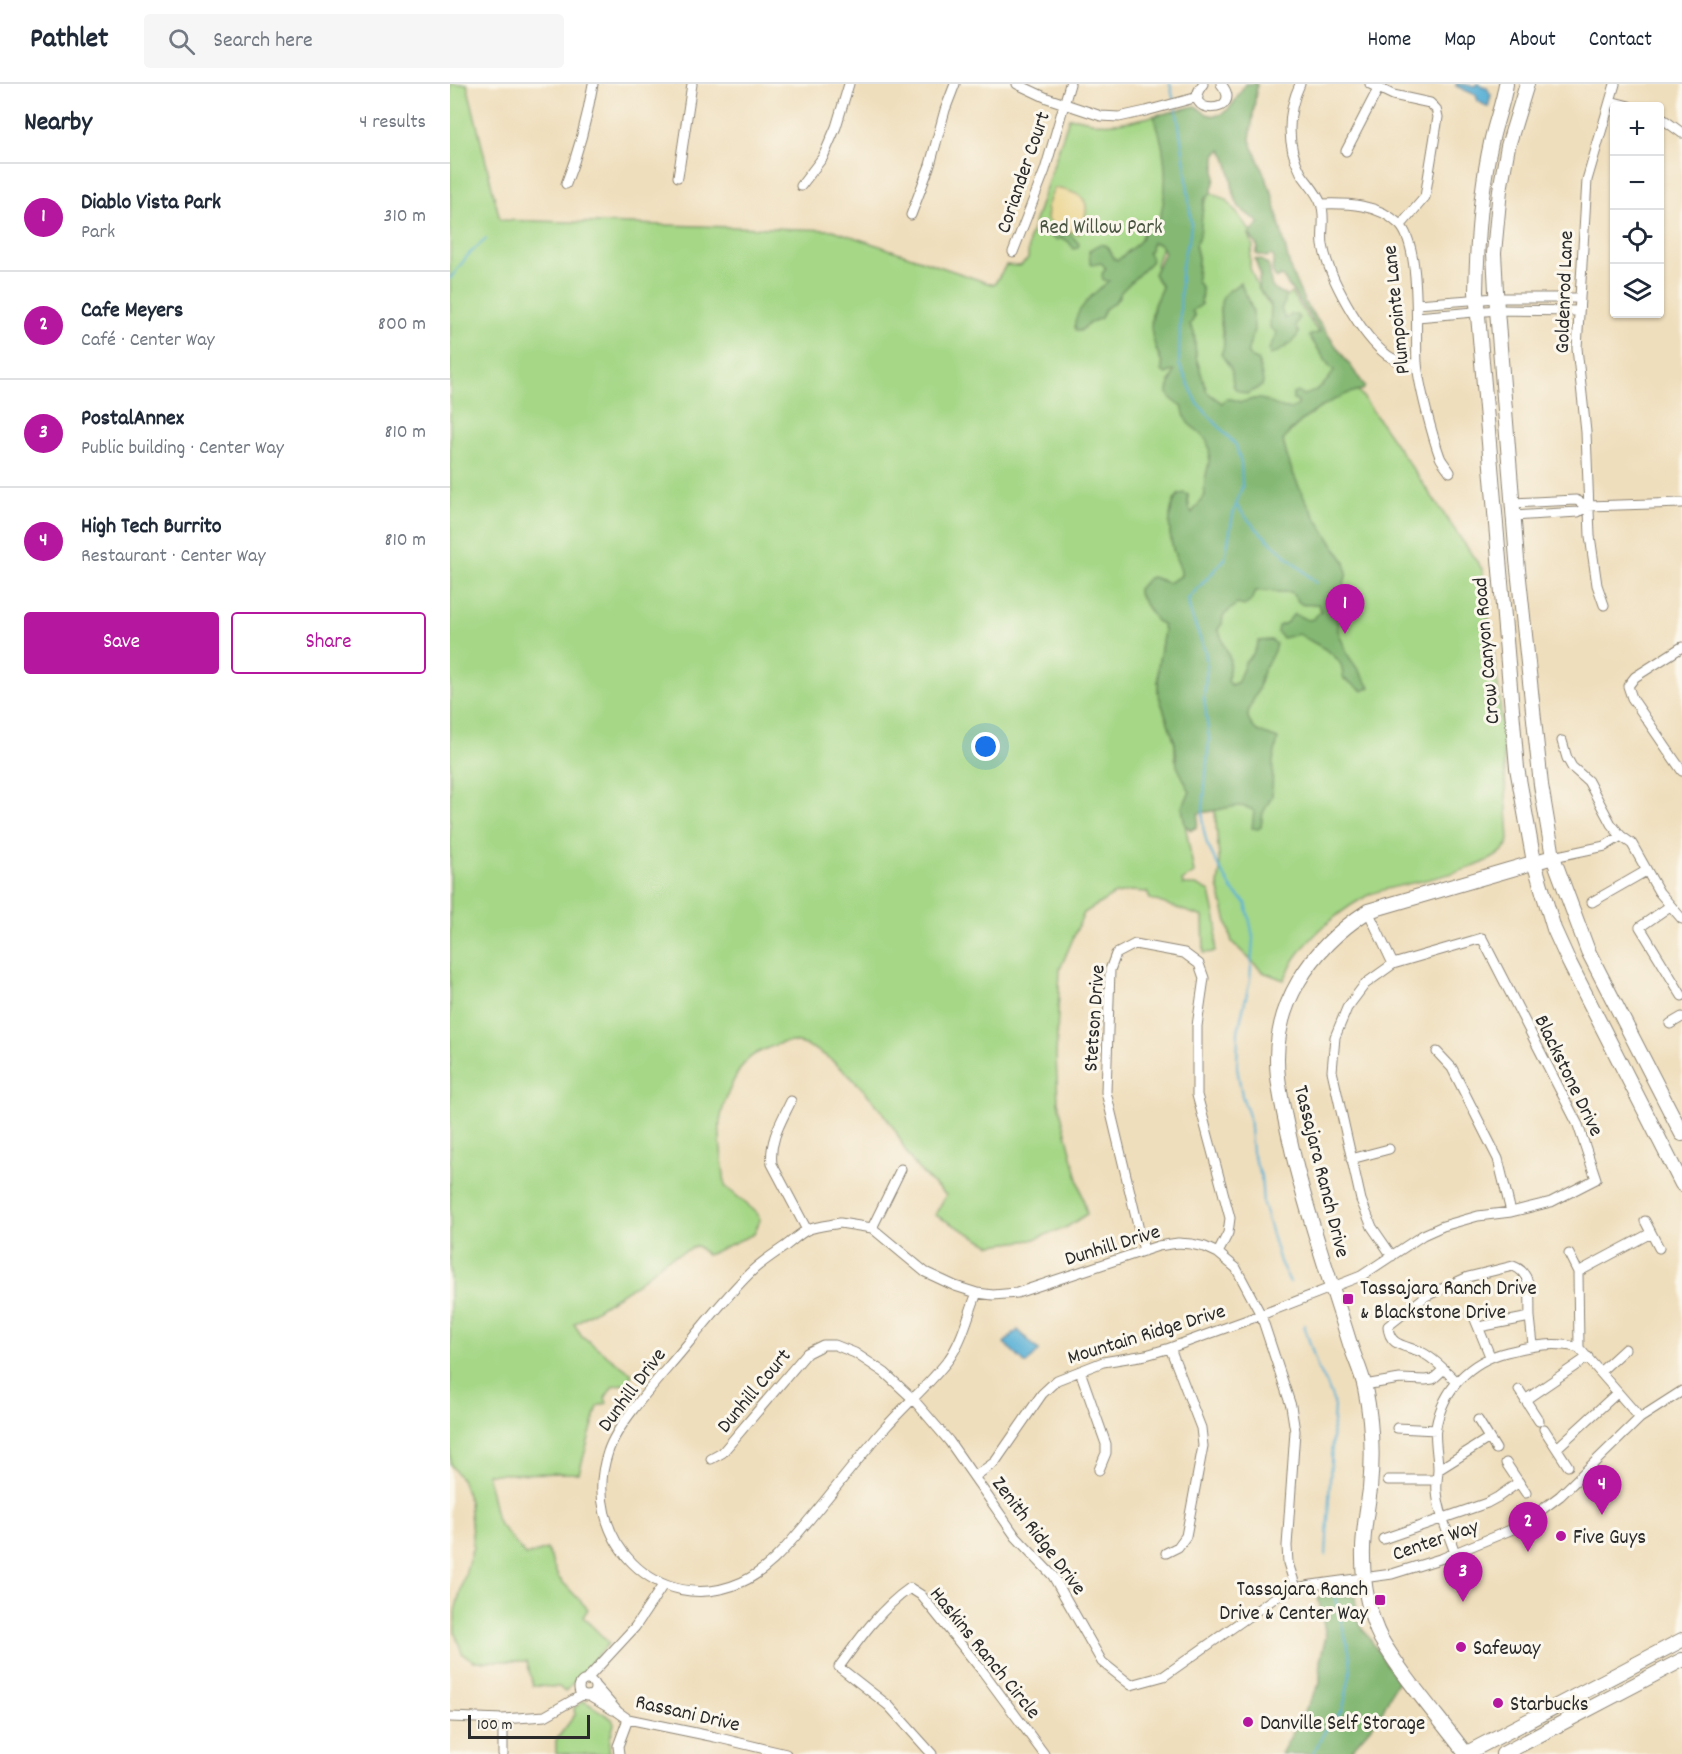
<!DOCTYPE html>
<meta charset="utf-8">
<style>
body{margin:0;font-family:Dekko,sans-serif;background:#f6f6f7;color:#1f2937}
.controls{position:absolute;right:18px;top:18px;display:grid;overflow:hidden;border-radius:6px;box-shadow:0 2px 4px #0004}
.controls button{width:54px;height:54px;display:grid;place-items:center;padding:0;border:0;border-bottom:2px solid #e0e1e3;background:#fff;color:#1f2937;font:30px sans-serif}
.scale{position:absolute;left:18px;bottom:15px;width:122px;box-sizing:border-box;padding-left:6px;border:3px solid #2b2b2b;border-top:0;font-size:16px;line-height:21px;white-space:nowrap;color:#2b2b2b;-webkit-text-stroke:4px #fbf7ec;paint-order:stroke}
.you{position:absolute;left:536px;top:663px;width:21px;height:21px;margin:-15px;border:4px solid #fff;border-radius:50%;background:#1a73e8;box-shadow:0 0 0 9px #1a73e833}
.badge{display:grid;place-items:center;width:39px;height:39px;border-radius:50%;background:#b5179e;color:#fff;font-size:20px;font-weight:700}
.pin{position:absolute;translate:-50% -50px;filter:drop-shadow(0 2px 3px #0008)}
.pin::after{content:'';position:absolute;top:32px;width:21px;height:18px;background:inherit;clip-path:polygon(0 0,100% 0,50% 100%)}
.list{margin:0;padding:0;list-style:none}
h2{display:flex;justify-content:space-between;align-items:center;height:78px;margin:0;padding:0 24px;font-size:26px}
h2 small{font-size:20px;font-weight:400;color:#747a83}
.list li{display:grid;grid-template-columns:39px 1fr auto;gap:18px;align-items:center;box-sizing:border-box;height:108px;padding:0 24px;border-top:2px solid #e0e1e3}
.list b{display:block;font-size:22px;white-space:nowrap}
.list p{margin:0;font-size:20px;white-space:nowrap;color:#747a83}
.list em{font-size:20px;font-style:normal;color:#747a83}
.actions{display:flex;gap:12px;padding:18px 24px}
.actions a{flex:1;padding:14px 0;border:2px solid #b5179e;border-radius:6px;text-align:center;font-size:21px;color:#b5179e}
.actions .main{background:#b5179e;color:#fff}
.icon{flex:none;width:33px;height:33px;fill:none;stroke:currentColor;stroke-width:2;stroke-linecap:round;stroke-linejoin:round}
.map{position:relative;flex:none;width:1232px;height:1670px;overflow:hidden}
header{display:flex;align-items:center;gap:36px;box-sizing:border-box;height:84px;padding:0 30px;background:#fff;border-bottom:2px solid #e0e1e3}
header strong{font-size:28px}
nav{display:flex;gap:33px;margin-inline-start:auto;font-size:21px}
.search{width:420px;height:54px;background:#f6f6f7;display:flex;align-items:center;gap:15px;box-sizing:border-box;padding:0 21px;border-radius:6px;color:#747a83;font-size:22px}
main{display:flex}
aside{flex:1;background:#fff}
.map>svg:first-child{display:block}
.green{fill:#a5d786;stroke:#688158;stroke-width:1.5;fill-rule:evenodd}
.forest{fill:#84b873;stroke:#58724f;stroke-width:1.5;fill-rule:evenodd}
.sand{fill:#eeda9e;stroke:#8c8264;stroke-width:1.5}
.water{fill:#59b0d6;stroke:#426e80;stroke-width:1.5}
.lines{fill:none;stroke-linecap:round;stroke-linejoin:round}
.stream{stroke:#59b0d6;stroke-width:2}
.street-casing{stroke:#8d8474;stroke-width:11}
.secondary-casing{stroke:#8d8474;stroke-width:16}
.street{stroke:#fff;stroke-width:9}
.secondary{stroke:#fff;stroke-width:14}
.poi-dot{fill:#b5179e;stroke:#fbf7ec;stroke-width:2}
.labels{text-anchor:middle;stroke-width:6;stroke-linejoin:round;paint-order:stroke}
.street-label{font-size:21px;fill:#2b2b2b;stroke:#fbf7ec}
.park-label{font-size:21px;fill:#4a5642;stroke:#fbf7ec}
.poi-label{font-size:21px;fill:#2b2b2b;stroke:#fbf7ec;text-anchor:start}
</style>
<header>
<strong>Pathlet</strong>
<div class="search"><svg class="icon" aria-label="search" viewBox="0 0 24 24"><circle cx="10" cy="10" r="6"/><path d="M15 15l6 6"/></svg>Search here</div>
<nav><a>Home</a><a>Map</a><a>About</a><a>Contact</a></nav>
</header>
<main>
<aside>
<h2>Nearby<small>4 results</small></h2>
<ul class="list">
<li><span class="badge">1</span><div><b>Diablo Vista Park</b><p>Park</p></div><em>310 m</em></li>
<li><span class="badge">2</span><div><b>Cafe Meyers</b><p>Café · Center Way</p></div><em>800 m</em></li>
<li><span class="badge">3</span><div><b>PostalAnnex</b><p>Public building · Center Way</p></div><em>810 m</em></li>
<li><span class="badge">4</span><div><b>High Tech Burrito</b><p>Restaurant · Center Way</p></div><em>810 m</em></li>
</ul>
<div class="actions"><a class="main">Save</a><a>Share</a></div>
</aside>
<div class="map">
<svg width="1232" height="1670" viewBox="0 0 1232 1670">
<rect width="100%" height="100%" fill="#fbf7ec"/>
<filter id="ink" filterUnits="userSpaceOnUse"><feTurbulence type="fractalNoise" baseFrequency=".0167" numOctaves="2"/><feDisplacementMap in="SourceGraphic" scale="12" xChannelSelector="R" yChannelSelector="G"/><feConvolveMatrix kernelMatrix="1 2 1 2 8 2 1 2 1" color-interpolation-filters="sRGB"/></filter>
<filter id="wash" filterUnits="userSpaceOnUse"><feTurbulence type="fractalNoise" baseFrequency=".008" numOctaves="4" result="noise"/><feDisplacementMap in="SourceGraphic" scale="24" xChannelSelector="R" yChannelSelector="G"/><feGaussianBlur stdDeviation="1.35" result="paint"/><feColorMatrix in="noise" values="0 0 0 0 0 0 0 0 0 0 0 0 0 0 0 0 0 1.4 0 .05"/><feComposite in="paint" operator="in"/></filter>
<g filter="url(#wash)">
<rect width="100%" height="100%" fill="#efdebc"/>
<path class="green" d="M 0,0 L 17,0 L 50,136 L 383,146 L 544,201 L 556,181 L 570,182 L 578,175 L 579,155 L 619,34 C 629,32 638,38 648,39 C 669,41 690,36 710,30 L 722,130 L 706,181 L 708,186 L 706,194 L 712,203 C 710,210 706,215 704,221 C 697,240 705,263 712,280 L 724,285 L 725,289 L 719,298 L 746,273 L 744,248 L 740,241 L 745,232 L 742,227 L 748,222 L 752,205 L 747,197 L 748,173 L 745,161 C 754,144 747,123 761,109 L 777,116 L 801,148 L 799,150 L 803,163 L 800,171 L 800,184 L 808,204 L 821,223 L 841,209 L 1032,485 L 1050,617 L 1059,756 C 1053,788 948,798 921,810 C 894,823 865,847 847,872 C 842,879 838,888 834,896 L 813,888 L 782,858 L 768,802 L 770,786 L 738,411 L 725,415 C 717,432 719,456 726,474 C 729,482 732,484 731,492 L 718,499 L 702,493 L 688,505 L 688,509 L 706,537 L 712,540 L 714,546 L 708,583 L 708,609 L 725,659 L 725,674 L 740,708 L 732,723 L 744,789 L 732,797 L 733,801 L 746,801 L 760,808 L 767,840 L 765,868 L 754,869 L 753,833 L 700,815 L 697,808 L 680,807 L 663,811 L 634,829 L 610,885 L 606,972 L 608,1018 L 637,1130 L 617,1143 L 582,1156 L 541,1161 L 485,1131 L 496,1111 C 482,1099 467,1086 458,1071 C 452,1062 449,1051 443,1043 C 425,1015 374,957 339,958 C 328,958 316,965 305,970 C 287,980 273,1018 270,1038 C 268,1054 274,1085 275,1102 L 307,1129 L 310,1136 L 304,1150 L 257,1171 L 247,1162 L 217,1175 L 188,1199 L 124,1240 L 132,1252 L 182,1290 L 177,1299 L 163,1302 L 155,1314 L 157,1319 L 148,1322 L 129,1389 L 37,1390 L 47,1437 L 76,1472 L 97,1465 L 108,1493 L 138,1525 L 133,1533 L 159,1559 L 115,1608 L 109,1603 L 83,1602 L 77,1577 L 24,1577 L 12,1569 L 5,1548 L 5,1527 L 23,1462 L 19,1417 L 11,1395 L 0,1380 ZM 785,205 L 797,211 L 803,228 L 774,258 C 771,240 763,212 785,205 ZM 670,209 L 668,215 L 655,225 L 651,234 L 641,238 L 630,247 L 625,244 Z
M 134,1617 L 162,1635 L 164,1640 L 160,1654 L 159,1670 L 106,1670 L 106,1656 L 125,1631 L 124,1624 Z"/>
<path class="forest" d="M 795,0 L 807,0 L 800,56 L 822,109 L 841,187 L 855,219 L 915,302 L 913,306 C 890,308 845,337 833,357 C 843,403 869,439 895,478 L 897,489 L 887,525 L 888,546 L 897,570 L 920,603 L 913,607 L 894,595 C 892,590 893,585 891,581 C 883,566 862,559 849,550 L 833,554 L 827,548 L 828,542 L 836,539 L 844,530 L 858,536 L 863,535 L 871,527 L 868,520 C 849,522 851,522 841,508 C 829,509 817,506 806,507 L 800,518 L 794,522 L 787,520 L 773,532 L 772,540 L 768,545 L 780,575 L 778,597 L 781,601 L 788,598 C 789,590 794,586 795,578 L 803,570 L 809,557 L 821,556 L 826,560 C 824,572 816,579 812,590 C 810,596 810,602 807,608 C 802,621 790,632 806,646 C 812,650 821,652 828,655 L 823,677 L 822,712 L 813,729 L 811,743 L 808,745 L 802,744 L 804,727 C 789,715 767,729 749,729 L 747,743 L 741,746 L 735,741 L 732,723 L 740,708 L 727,682 L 725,659 L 708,609 L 708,583 L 714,546 L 712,540 L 706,537 L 688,509 L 688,505 L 697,495 L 702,493 L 718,499 L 731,492 C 732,484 728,481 726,474 C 719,455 715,428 728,411 L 734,409 L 738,411 L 738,423 L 742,429 L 755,411 C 751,394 764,378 758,360 C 754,349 746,347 739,340 C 734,335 734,328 732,322 C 707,308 722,305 724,286 L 716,290 L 712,287 L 712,280 L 703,256 L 701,243 L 704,221 L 712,203 L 704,190 L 714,169 L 710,160 L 702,158 L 701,166 L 698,169 L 702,176 L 701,178 L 671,208 L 665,218 L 655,225 L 651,234 L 641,238 L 630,247 L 626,246 C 619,230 647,206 659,197 L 653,196 L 652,190 L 656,184 L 651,179 L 642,181 L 640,178 L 639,167 C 653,154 659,162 664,175 L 668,176 L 690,157 L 696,141 L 705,144 L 708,141 C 719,105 717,68 704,32 L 745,22 C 750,24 752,28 757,30 C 776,38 788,13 795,0 ZM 772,66 C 783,82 779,104 788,121 C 793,130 804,132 810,140 L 799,150 L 808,163 L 806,170 L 816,173 L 821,171 L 824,173 C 823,182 820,186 826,194 L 832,192 L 868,244 L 870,248 L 859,252 L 880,283 L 884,286 C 879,297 867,308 854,311 L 847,308 L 843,309 L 843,316 L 848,318 L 848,321 C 833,332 824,317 810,315 C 804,313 797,318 791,318 C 786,317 783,314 777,315 L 772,319 L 757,308 L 746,273 L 744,248 L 740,241 L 745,232 L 742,227 L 751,221 L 752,205 L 747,197 L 748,173 L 745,161 L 750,152 L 753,121 L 755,114 L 761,109 L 765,95 L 765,72 L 769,67 Z
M 599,144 L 621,151 L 629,160 L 628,164 L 624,165 L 618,157 L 612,154 L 606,156 L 600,152 Z
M 805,175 L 811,176 L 818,181 C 824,195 814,205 835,210 L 835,218 L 831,225 L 835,235 L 842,230 L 846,231 L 849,234 L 845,242 L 849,249 C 844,258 830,268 820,271 L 819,265 L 827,249 L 820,244 L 821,221 L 808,204 L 810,190 Z
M 790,198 L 803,228 L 804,246 L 797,269 L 802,274 L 808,276 L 813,297 L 812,302 L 797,310 C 781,306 783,302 782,288 C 781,282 774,276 771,270 C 780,255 764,232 773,213 C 776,206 784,206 790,198 Z
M 888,1509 L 905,1513 L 908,1537 L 948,1597 C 940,1608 937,1620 930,1631 C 921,1645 909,1655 900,1668 L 901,1670 L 831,1670 L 870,1599 L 870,1577 L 876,1552 L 868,1513 Z"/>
<path class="sand" d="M 604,104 C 638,109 643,119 629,150 L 606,143 L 597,135 L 598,126 L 596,125 Z"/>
<path class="water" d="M 1006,0 L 1025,2 L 1027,0 L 1037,4 L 1041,11 L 1038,23 L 1028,17 L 1026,11 L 1006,2 Z
M 568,1246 L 589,1267 L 576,1280 L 554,1259 Z"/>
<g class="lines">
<path class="stream" d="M 720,0 L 724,18
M 726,23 L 736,87 L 741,139 L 739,157 L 735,166 L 731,187 L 729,280 L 748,320 L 786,361 L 791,380 L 792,403 L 783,430 L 775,475 L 738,515 L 740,528 L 755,567 L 757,581 L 754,614 L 759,655 L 753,725 L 753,743 L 757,760 L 765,776 L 783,807 L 796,819 L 803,853 L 800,896 L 788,947 L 787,984 L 792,1012 L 799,1032 L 802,1069 L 811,1092 L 813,1120 L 830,1178 L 840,1198
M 0,195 L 18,171 L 36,155
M 787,422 C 809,452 839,472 866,499
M 854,1241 L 868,1285 L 876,1298 L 884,1319 L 876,1472
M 863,1670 L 876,1645 L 893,1625 L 901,1586 L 899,1567 L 885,1514"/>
</g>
</g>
<g filter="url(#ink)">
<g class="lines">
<g class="street-casing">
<path id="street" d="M 567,0 L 597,14 L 651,32 L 669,33 L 696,27 L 748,13
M 753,0 C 727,32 797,31 771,0
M 850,0 C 837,28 836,61 851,89 C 857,99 867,108 871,120 C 876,132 871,148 873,161 C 878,192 911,252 937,271 C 946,278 957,279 967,281
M 920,0 L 943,11 L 980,19 L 986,25 L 988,33 L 975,113 L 951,141
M 1160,17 L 1179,22
M 1210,33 L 1232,49
M 896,67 L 928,5
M 228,93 L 242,0
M 116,100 C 129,67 137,35 143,0
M 351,102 L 373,73 L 386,43 L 399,0
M 871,120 C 898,119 928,120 949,140 C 972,162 965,248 967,279 C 969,302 982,351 990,373 C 992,378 997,383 1000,388
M 461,131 L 480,81 L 495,26 L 505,0
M 563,168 L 595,86 L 620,0
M 967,220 L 1046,214 L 1130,214
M 967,233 L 1047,226 L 1129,227
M 1063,419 L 1126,416 L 1138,422 L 1232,419
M 1064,432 L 1128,428 L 1138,422
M 1154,521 L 1147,501 L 1140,452 L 1136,348 L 1127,264 L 1137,96 L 1165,0
M 1232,563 L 1185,593 L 1178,602 L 1182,614 L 1232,687
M 1112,657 L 1117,674 L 1122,683 L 1138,697 L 1161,740 L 1171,752 L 1182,760 L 1209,808 L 1232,835
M 1103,773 L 1155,762 L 1171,752
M 1142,818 L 1196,787
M 1220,822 L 1190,843 L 1232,912
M 918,827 L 943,880
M 1220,940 L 1232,933
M 987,968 L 1002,984 L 1048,1075 L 1061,1128
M 341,1017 C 331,1038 319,1057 322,1080 L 357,1146
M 901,1075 L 939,1065
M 1195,1137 L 1209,1164
M 390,1139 L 422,1144 L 475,1188 L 505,1202 L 527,1209 C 518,1231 513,1255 499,1275 C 480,1300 455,1321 434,1345 C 405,1378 378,1414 349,1448 C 333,1467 316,1487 292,1498 C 207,1536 129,1452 158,1368 C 168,1336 218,1285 240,1257 C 260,1233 280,1208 303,1186 C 313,1177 324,1170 334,1163 C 341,1158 349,1150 357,1146 C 367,1142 380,1141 390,1139 Z
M 422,1144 L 451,1085
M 694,1167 L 656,1008 L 660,886 L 666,870 L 685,860 L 734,869 L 749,880 L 754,894 L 747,942 L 747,1011 L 780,1134 L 778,1149 L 768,1169
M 1119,1170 L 1128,1188
M 527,1209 L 543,1211 L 567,1209 L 708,1162 L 728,1159 L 741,1160 L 755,1163 L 768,1169 L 786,1184 L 811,1231 L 841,1322 L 845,1347 L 837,1462 L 838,1479 L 846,1504
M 1022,1228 L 1040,1272
M 1029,1243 L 1080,1233
M 1129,1264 L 1128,1188 L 1201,1149
M 630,1287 L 656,1360 L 656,1369 L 649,1386
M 1150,1288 L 1175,1265
M 1007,1298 C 997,1288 986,1276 973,1269 C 958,1261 939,1264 938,1242 L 976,1212 L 1018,1193 L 1063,1182 C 1084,1189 1079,1215 1080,1233 C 1081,1242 1082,1252 1083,1261
M 914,1301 L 950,1295 L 975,1296 L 983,1295 L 994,1285
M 1069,1306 L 1089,1337
M 1075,1316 L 1138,1273
M 1028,1336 L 1046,1365
M 947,1344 L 986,1346
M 1094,1345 L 1118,1382
M 1107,1364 L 1167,1309
M 261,1375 L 272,1369 L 357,1269 L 373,1261 L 385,1261 L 405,1269 L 435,1289 L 463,1315 L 499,1357 L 566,1453 L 603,1492 L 652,1578 L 681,1601 L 714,1592 L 826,1513 L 846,1504 L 862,1501 L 942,1490 L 993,1474 L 1070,1442 L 1110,1412 L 1190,1334 L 1232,1307
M 1056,1379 L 1076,1409
M 988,1386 L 1039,1354
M 524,1393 L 545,1378 L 592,1310 L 607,1296 L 653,1278 L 696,1271 L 720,1264 L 811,1231 L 911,1192 L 973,1151 L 993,1142 L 1028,1132 L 1061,1128 L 1101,1118 L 1146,1095 L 1128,1041 L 1032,854 L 943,880 L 915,900 L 897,924 L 885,953 L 882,987 L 911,1116 L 922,1143 L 942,1172
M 938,1396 L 987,1396
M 933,1455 L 1037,1419 L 1048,1413 L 1069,1398
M 716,1469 L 728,1463 L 736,1452 L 753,1362 L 751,1344 L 720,1264
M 1005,1469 C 998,1449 989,1429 987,1408 C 986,1400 988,1392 988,1385 C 988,1371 984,1356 986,1343 C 993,1305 1020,1277 1057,1268 C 1082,1262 1104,1257 1129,1264 L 1190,1334
M129 1604a8 8 0 1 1 16 0a8 8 0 1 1-16 0Z
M 136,1596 L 185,1543 L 213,1501
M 145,1602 L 168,1628 L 178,1635 L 265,1653 L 336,1670
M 139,1612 L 163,1626
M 0,1633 L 53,1635 L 95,1632 L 132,1611
M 53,1635 L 53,1670
M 169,1670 L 168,1662 L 178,1635
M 482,1670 L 439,1622 L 389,1583 C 409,1555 431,1524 460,1504 L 471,1511 L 534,1589 L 594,1670"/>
</g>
<g class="secondary-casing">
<path id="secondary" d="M 1056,0 C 1053,20 1045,39 1041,59 C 1030,108 1027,158 1026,208 L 1067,684 L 1084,778 L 1104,845 L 1119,878 L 1232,1100
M 1077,0 L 1058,62 L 1050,106 L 1044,169 L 1047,226 L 1067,476 L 1091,701 L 1103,773 L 1138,867 L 1232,1050
M 1015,1670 L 1232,1556
M 1016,1670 C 988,1632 955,1596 931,1555 C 919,1532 913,1500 913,1474 C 912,1451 917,1428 920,1405 C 923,1372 922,1337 915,1304 C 912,1289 905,1275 900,1260 C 881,1198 859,1137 844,1074 C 838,1047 831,1020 828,993 C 820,922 861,864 918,827 L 1103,773
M 1053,1670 L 1232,1576"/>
</g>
<use href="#street" class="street"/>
<use href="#secondary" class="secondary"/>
</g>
</g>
<g class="poi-dot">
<rect x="892" y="1209" width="12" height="12" rx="3"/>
<circle cx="1111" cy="1452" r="6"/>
<rect x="924" y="1510" width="12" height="12" rx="3"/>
<circle cx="1011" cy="1563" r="6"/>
<circle cx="1048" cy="1619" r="6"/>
<circle cx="798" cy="1638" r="6"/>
</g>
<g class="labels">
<g class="street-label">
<text transform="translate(572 88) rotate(-71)" y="7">Coriander Court</text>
<text transform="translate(1113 208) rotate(-88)" y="7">Goldenrod Lane</text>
<text transform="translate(945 226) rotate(-96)" y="7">Plumpointe Lane</text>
<text transform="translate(1035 567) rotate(-95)" y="7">Crow Canyon Road</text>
<text transform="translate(643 934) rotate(-86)" y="7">Stetson Drive</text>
<text transform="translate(1120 991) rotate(64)" y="7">Blackstone Drive</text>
<text transform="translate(873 1087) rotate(76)" y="7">Tassajara Ranch Drive</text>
<text transform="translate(662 1160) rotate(-17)" y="7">Dunhill Drive</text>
<text transform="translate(696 1249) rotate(-17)" y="7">Mountain Ridge Drive</text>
<text transform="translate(181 1305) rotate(-53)" y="7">Dunhill Drive</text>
<text transform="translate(303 1306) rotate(-50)" y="7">Dunhill Court</text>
<text transform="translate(590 1451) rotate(53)" y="7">Zenith Ridge Drive</text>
<text transform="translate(985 1455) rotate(-19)" y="7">Center Way</text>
<text transform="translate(536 1568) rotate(51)" y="7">Haskins Ranch Circle</text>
<text transform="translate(238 1628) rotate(13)" y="7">Rassani Drive</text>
</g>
<g class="park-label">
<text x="651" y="149">Red Willow Park</text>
</g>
<g class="poi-label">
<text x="910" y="1210">Tassajara Ranch Drive<tspan x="910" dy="24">&amp; Blackstone Drive</tspan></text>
<text x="1123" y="1459">Five Guys</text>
<text x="918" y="1511" text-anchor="end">Tassajara Ranch<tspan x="918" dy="24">Drive &amp; Center Way</tspan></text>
<text x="1023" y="1570">Safeway</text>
<text x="1060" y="1626">Starbucks</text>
<text x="810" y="1645">Danville Self Storage</text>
</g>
</g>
</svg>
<div class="controls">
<button>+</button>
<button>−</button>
<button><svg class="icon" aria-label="locate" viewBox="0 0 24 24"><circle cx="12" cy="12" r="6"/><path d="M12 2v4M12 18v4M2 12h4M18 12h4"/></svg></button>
<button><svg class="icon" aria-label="layers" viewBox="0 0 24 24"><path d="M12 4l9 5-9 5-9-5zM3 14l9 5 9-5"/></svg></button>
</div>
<div class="scale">100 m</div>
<div class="you"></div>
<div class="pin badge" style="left:895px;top:550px">1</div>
<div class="pin badge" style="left:1078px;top:1468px">2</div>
<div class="pin badge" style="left:1013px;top:1518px">3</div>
<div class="pin badge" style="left:1152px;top:1431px">4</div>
</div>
</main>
